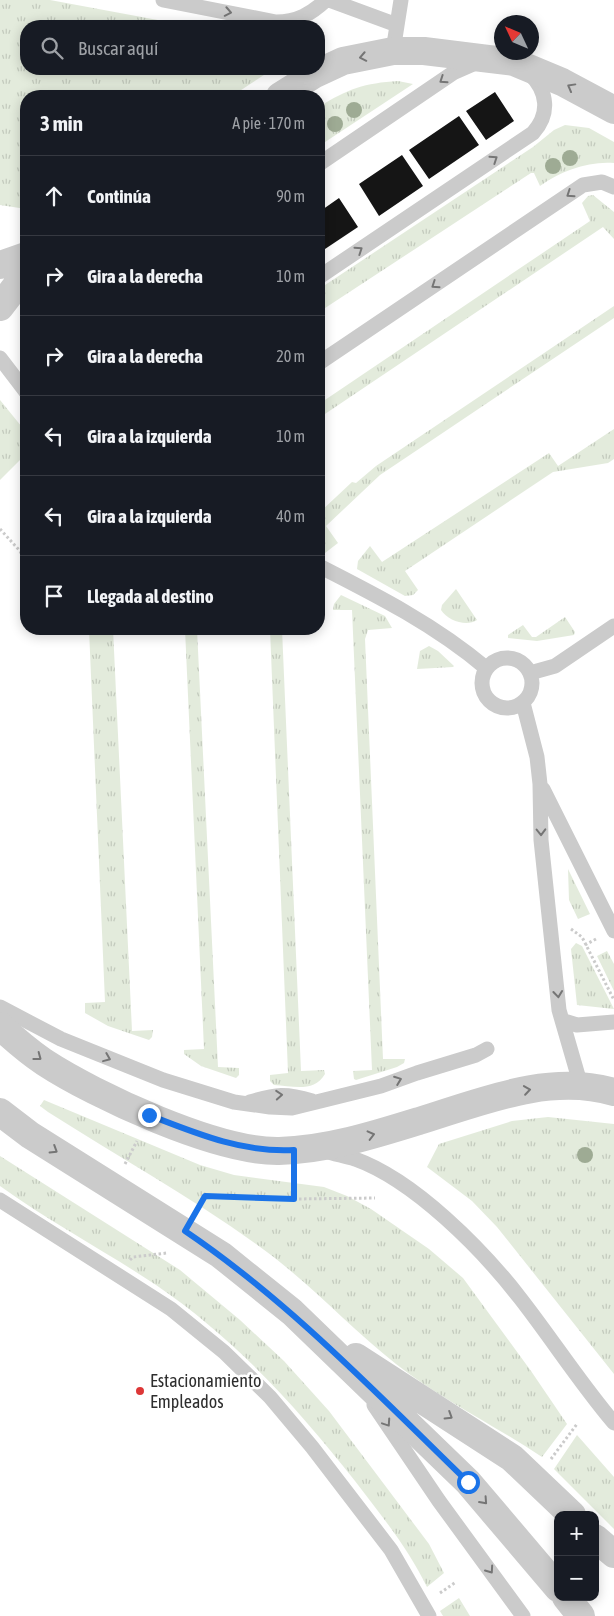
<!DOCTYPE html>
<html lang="es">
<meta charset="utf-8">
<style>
body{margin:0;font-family:"Asap Condensed",sans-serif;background:#242831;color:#f1f3f6}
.controls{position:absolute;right:15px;bottom:15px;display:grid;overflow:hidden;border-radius:10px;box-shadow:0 2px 12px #0003}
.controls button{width:45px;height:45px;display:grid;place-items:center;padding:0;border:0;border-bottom:1px solid #363941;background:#171b24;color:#f1f3f6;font:25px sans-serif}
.compass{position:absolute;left:494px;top:15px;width:45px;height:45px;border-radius:50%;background:#171b24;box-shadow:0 2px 12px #0003;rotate:314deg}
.stop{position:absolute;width:15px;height:15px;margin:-11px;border:4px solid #1a73e8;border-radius:50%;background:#fff}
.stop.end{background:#1a73e8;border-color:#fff;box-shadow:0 1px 5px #0008}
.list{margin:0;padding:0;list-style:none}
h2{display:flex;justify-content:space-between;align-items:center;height:65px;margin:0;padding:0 20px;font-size:21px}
h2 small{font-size:16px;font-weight:400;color:#9ea1a6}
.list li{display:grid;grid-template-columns:32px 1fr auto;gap:15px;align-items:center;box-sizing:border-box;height:80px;padding:0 20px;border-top:1px solid #363941}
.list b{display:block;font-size:19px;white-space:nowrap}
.list em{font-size:16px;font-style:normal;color:#9ea1a6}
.icon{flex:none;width:28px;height:28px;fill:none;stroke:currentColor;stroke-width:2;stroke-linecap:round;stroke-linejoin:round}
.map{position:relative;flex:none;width:614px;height:1616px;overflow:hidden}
.search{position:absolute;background:#171b24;box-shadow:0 2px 12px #0003;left:20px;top:20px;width:305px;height:55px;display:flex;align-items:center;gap:12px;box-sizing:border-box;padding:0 18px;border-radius:20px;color:#9ea1a6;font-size:19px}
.panel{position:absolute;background:#171b24;box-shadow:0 2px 12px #0003;left:20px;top:90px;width:305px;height:545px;border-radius:20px}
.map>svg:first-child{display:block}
.grass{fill:url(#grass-tufts)}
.building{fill:#151515}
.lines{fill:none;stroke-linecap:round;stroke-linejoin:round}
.path{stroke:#cbcbcb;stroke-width:3;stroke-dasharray:2.5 2.5;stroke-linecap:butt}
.service{stroke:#cbcbcb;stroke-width:15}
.minor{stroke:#cbcbcb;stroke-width:28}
.tree{fill:#9eab94}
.oneway{stroke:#757575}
.route{stroke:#1a73e8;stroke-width:6}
.poi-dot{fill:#dd3737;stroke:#fff;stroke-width:2}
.labels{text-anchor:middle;stroke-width:5;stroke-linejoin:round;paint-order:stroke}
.poi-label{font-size:18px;fill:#2e2e2e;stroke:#fff;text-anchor:start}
</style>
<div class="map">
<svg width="614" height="1616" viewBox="0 0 614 1616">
<defs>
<pattern id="grass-tufts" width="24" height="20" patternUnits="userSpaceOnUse" patternTransform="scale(1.25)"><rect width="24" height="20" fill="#e3ebdc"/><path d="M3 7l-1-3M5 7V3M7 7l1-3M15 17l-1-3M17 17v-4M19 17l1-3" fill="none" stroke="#c3cabd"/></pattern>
</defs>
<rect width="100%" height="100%" fill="#fff"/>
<path class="grass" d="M 0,0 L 50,0 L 190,26 L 26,26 L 26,69 L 273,69 L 232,96 L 26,96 L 26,209 L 0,205 Z
M 398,81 L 413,84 L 319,146 L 319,107 C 347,89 365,83 398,81 Z
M 565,125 L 589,128 L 614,142 L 614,163 C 588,161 561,171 540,186 L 534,173 L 531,173 L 319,312 L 319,289 L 533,147 L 554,130 Z
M 593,195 L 614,212 L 614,239 L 603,227 L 319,418 L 319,404 L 590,221 L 582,203 L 588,196 Z
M 614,306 L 614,318 L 380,475 L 326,526 L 338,543 L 325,553 L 319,550 L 319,513 L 352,482 L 356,483 L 376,466 Z
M 0,400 L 26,432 L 26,454 L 0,480 Z
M 614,429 L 614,459 L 608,463 L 553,472 L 405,571 L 418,590 L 413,595 L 405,596 L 357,569 L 358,561 L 370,546 L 382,562 L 549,453 L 558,466 Z
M 456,589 L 477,620 C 467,627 448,621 441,610 L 442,605 Z
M 341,595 L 385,616 L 392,628 L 368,630 L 365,639 L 383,1059 L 405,1059 L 404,1063 L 397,1067 L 356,1080 L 354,1079 L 353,1071 L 372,1070 L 352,610 L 333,610 L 334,604 Z
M 565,617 L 575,632 L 574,635 L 537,641 L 508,638 L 508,635 L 523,625 L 532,637 L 536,637 Z
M 89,629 L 113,629 L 132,1031 L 153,1030 L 152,1037 L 149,1040 L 108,1026 L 85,1013 L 85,1003 L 105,1002 Z
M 185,629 L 197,629 L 218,1067 L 239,1068 L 239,1075 L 236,1078 L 201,1066 L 184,1054 L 184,1050 L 204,1049 Z
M 270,629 L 282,629 L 301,1071 L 324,1070 L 325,1074 C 314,1093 293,1086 274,1085 L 270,1081 L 270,1075 L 288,1073 Z
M 429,646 L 438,651 L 454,666 L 453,667 L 417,669 L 420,651 Z
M 568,869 L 590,914 L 578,919 L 569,900 Z
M 576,943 L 582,946 L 614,1009 L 577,1005 L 571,949 Z
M 607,951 L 614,964 L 614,991 L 597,956 Z
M 44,1100 L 200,1165 L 234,1175 L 324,1187 L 347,1196 L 371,1209 L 429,1249 L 463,1278 L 531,1371 L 567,1424 L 542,1457 C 494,1425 442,1400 396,1364 C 348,1326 306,1279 256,1244 C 189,1196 117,1156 48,1112 L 40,1106 Z
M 548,1117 L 614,1124 L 614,1374 L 497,1227 L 472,1201 L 427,1167 L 439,1144 L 512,1121 Z
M 0,1156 L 180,1270 L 240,1320 L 284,1361 L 329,1411 L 429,1544 L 444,1573 L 427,1587 C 408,1548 381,1515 355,1481 C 297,1407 234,1338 156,1285 C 105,1251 50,1222 0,1186 Z
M 577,1435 L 614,1477 L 614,1529 L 554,1469 Z
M 459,1598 L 470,1616 L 443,1616 L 440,1611 Z"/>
<path class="building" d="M 495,92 L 514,121 L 486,140 L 466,111 Z
M 459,116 L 479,145 L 429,179 L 409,150 Z
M 402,155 L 423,186 L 379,216 L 359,184 Z
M 339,198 L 358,227 L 319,253 L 319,212 Z"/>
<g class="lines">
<path class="path" d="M 0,529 L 20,551 L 26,562
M 571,929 L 582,937 L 614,1000
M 585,945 L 596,939
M 125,1164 L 137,1141
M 294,1199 L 375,1198
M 197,1209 L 205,1197 L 294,1199 L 293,1176
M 130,1260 L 133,1257 L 167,1253
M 551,1459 L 577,1424
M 440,1593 L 456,1582"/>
<path class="service" d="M 163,0 L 276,22 C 297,22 311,14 326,0
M 329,0 L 397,25
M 393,51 L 401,0
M 319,164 L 453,73 L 478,62
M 319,277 L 533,133 C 550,114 548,92 530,74
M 0,358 L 26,392
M 319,363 L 583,185 L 602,182 L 614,187
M 319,566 C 378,596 435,625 486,668
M482 683a25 25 0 1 1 50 0a25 25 0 1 1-50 0Z
M 530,673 L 555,666 L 614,626
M 523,703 L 537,757 L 540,784 L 541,840 L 559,1010 L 581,1086
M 543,789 L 614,931
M 0,1007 L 61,1039 L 163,1080 L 234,1102 L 270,1107 L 292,1108 L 381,1086 L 417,1073 L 476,1055 L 487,1049
M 564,1021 L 577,1025 L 614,1022
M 250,1102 C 276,1094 286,1093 312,1101
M 325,1151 C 335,1154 345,1156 355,1159 C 414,1180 482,1249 520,1298 C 552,1339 580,1383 614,1423
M 0,1200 L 171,1309 L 224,1352 L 270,1397 L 312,1447 L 391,1550 L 429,1616
M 374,1405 L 439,1501 L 523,1616"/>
<path class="minor" d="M 280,96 L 315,74 L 343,61 L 393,51 L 424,51 L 514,62 L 562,82 L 614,110
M 0,265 L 26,256
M 0,307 L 26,273
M 0,1026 C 14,1039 28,1051 44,1062 C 96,1096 217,1152 279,1151 C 326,1150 374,1135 419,1121 C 481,1102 548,1073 614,1092
M 0,1112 L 30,1135 L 221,1255 L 292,1312 L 468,1482 L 558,1588
M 356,1357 L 512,1458 L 572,1515
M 595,1538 L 614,1554
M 566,1597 L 581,1616"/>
</g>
<g class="tree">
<circle cx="354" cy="110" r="8"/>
<circle cx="335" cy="124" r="8"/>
<circle cx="570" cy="158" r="8"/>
<circle cx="553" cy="166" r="8"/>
<circle cx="585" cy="1155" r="8"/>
</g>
<defs><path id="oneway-chevron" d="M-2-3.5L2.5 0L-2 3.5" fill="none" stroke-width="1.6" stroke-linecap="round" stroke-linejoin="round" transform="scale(1.25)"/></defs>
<g class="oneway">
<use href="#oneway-chevron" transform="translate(228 12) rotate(11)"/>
<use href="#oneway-chevron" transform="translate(363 57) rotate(169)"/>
<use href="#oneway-chevron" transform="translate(443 80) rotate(146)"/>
<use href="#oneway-chevron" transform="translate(571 87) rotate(-151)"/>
<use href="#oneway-chevron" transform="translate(494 159) rotate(-34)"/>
<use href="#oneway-chevron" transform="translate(570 194) rotate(146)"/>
<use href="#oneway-chevron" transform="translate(359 250) rotate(-34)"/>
<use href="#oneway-chevron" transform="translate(435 285) rotate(146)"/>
<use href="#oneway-chevron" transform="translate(541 832) rotate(89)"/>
<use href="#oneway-chevron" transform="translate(558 994) rotate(84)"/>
<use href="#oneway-chevron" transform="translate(38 1057) rotate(37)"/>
<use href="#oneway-chevron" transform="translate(107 1058) rotate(22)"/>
<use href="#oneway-chevron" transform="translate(398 1080) rotate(-21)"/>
<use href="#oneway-chevron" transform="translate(527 1090) rotate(-8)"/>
<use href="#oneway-chevron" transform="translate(279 1095) rotate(-4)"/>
<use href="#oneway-chevron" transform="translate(371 1135) rotate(-14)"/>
<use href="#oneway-chevron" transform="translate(54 1150) rotate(32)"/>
<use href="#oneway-chevron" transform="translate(449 1416) rotate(32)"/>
<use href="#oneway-chevron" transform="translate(387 1423) rotate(56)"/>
<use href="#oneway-chevron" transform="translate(484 1501) rotate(48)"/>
<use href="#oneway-chevron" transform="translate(490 1570) rotate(55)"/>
</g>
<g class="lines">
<path class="route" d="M 149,1115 C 195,1133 243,1153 294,1150 L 294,1199 L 205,1196 L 185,1231 C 290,1302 377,1394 468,1482"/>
</g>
<circle class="poi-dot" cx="140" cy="1391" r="5"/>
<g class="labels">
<g class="poi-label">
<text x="150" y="1387">Estacionamiento<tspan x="150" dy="21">Empleados</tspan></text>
</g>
</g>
</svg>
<div class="controls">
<button>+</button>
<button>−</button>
</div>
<svg class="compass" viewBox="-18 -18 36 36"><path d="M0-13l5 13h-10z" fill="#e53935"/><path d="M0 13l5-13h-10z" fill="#9ea1a6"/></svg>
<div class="stop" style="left:468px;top:1482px"></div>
<div class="stop end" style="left:149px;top:1115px"></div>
<div class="search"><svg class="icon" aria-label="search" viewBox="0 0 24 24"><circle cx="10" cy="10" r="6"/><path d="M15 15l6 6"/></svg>Buscar aquí</div>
<section class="panel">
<h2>3 min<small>A pie · 170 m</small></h2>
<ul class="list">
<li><svg class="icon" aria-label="ahead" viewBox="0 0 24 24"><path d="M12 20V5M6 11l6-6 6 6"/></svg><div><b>Continúa</b></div><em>90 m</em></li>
<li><svg class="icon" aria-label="right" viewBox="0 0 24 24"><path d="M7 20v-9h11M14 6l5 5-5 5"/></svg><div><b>Gira a la derecha</b></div><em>10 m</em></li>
<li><svg class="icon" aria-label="right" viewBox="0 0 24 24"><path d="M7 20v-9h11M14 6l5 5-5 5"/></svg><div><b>Gira a la derecha</b></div><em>20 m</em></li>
<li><svg class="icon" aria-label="left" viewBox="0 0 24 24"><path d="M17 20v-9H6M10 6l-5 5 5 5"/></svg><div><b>Gira a la izquierda</b></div><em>10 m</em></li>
<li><svg class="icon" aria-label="left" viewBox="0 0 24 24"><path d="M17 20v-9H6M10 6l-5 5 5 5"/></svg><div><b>Gira a la izquierda</b></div><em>40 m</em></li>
<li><svg class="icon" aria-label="arrive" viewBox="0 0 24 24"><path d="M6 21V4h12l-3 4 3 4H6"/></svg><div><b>Llegada al destino</b></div></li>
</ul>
</section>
</div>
